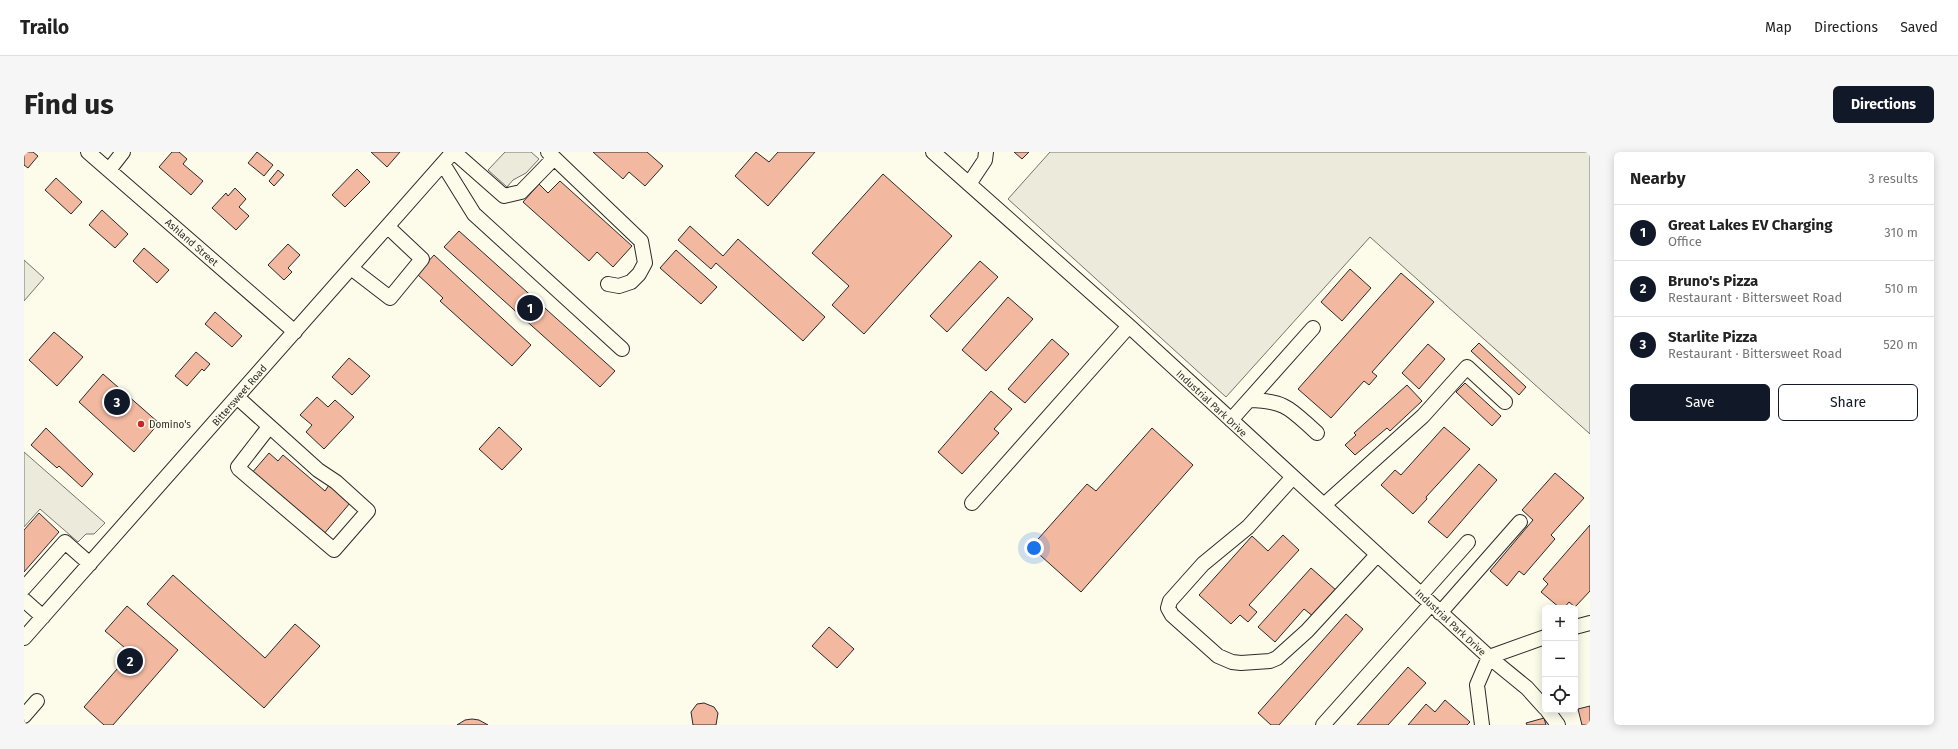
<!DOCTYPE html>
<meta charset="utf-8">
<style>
body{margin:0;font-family:"Fira Sans",sans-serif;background:#f6f6f6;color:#222}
.controls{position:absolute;right:12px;bottom:12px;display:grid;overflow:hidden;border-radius:6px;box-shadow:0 2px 10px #0003}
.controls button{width:36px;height:36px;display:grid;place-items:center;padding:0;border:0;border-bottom:1px solid #e0e0e0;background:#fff;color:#222;font:20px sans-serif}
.you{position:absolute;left:1010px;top:396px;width:14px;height:14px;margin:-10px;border:3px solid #fff;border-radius:50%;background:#1a73e8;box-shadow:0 0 0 6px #1a73e833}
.badge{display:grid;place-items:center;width:26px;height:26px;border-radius:50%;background:#111827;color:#fff;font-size:13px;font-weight:700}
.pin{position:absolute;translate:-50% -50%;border:2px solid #fff;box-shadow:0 1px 4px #0006}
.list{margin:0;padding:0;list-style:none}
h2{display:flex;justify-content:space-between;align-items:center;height:52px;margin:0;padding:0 16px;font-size:17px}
h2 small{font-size:13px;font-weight:400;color:#767676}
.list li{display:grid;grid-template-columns:26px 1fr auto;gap:12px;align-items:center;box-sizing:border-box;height:56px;padding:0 16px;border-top:1px solid #e0e0e0}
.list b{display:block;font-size:15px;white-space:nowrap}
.list p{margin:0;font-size:13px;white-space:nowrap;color:#767676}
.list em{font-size:13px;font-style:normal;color:#767676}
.actions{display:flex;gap:8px;padding:12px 16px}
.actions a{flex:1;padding:9px 0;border:1px solid #111827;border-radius:6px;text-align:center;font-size:14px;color:#111827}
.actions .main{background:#111827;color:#fff}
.icon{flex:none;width:22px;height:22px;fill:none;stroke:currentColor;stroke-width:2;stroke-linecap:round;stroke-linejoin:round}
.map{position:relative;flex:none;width:1566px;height:573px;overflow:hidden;border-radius:6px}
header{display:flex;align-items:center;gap:24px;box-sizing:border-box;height:56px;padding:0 20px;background:#fff;border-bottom:1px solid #e0e0e0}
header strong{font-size:19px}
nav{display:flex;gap:22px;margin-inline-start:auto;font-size:14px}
.intro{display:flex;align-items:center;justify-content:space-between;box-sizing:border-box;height:96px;padding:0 24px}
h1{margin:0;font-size:28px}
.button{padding:10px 18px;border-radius:6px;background:#111827;color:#fff;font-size:14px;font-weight:700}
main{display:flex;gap:24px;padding:0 24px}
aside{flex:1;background:#fff;border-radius:6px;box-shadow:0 2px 10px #0003}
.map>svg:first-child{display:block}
.green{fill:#ecebdb;stroke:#74746e}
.parking{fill:#eceadb;stroke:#74746e}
.building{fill:#f2b8a0;stroke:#2b2b2b}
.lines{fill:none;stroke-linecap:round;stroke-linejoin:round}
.minor-casing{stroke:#2b2b2b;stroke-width:16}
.minor{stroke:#fdfbea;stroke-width:14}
.poi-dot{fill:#c62828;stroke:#fdfbea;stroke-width:1.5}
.labels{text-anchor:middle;stroke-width:3;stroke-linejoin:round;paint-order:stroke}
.street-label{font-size:10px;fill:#2b2b2b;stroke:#fdfbea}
.poi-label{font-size:10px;fill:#2b2b2b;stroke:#fdfbea;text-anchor:start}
</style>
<header>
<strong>Trailo</strong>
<nav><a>Map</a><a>Directions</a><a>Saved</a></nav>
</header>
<div class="intro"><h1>Find us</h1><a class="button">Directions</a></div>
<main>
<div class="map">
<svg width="1566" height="573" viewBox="0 0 1566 573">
<rect width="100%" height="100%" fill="#fdfbea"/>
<path class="green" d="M 1026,0 L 1566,0 L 1566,282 L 1346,85 L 1202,245 L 984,47 Z
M 0,108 L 20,126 L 0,149 Z
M 0,300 L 81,371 L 70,382 L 62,382 L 54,390 L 16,357 L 0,375 Z"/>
<path class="parking" d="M 481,0 L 507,0 L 515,7 L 502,21 L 489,28 L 483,35 L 464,18 Z"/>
<path class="building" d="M 0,0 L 9,0 L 14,4 L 4,16 L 0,13 Z
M 148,0 L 155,0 L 163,7 L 159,12 L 179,29 L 167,43 L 135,15 Z
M 233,0 L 249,13 L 240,24 L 224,11 Z
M 347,0 L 376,0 L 363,15 Z
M 569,0 L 623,0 L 639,14 L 621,34 L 605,20 L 599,27 Z
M 732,0 L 745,10 L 754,0 L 791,0 L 744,54 L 711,24 Z
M 990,0 L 1005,0 L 998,7 Z
M 333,17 L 346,30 L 321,55 L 308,43 Z
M 254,18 L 260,23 L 250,34 L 245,29 Z
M 859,22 L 928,84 L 840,182 L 808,153 L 825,134 L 788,101 Z
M 32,26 L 58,50 L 47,62 L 21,38 Z
M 536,29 L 608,94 L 589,115 L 573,100 L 565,109 L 499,50 L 515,32 L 524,41 Z
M 211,36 L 222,47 L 215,55 L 225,64 L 212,78 L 188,56 L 202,41 L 204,44 Z
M 78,58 L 104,82 L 91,96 L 65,73 Z
M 666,74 L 699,104 L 714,87 L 801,165 L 779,189 L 692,111 L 687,117 L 654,88 Z
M 435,79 L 591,219 L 576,235 L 420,95 Z
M 264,92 L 276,103 L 264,116 L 268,120 L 260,128 L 244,113 Z
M 120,96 L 145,118 L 133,131 L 109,109 Z
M 652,98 L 693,135 L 677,152 L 636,116 Z
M 410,103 L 507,193 L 488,214 L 416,149 L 419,146 L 393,122 Z
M 956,109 L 974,125 L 923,180 L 906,164 Z
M 1326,117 L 1347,136 L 1318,169 L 1297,150 Z
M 1377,121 L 1410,150 L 1348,220 L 1353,224 L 1345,233 L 1340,229 L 1307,266 L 1274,237 Z
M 984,145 L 1009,167 L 962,219 L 938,198 Z
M 191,160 L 218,184 L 208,195 L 181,172 Z
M 30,180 L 59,205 L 33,234 L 5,208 Z
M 1028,187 L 1045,202 L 1001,251 L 984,237 Z
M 1455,191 L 1502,235 L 1495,243 L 1447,199 Z
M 1404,192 L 1421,207 L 1395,237 L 1378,221 Z
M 172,200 L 186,212 L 180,219 L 178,217 L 163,234 L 151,224 Z
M 325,206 L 346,224 L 328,243 L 308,225 Z
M 79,222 L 135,271 L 110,300 L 55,250 Z
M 1441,231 L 1477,264 L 1468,274 L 1432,240 Z
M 1383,233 L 1398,249 L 1366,279 L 1363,276 L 1331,303 L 1321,293 L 1332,283 L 1330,281 Z
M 967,239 L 988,257 L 970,277 L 975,281 L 938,322 L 914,300 Z
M 293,245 L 304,255 L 311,248 L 330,265 L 300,297 L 282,280 L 288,273 L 276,263 Z
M 475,275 L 498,297 L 478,318 L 455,297 Z
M 1420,275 L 1446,297 L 1402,345 L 1403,347 L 1389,362 L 1357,333 L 1371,318 L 1377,323 Z
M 22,276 L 69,322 L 58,335 L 35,314 L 33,316 L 7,293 Z
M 1128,276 L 1169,313 L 1057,440 L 1007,395 L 1063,332 L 1072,339 Z
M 245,301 L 254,309 L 259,303 L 301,339 L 305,333 L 326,351 L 299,383 L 227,322 Z
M 1455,312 L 1473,328 L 1423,386 L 1404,370 Z
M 1531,321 L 1560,346 L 1527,383 L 1531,387 L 1500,423 L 1495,419 L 1483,434 L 1466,419 L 1509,368 L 1498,358 Z
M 15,361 L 35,380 L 0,420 L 0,378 Z
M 1566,373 L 1566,439 L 1551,455 L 1545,450 L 1540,456 L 1536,456 L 1517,440 L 1524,432 L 1519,427 Z
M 1259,383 L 1275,398 L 1225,453 L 1233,460 L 1224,470 L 1216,463 L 1207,472 L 1175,443 L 1228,384 L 1244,399 Z
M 1287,416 L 1313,439 L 1290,465 L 1280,457 L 1251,490 L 1234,475 Z
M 149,423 L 241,506 L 271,472 L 296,494 L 240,556 L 123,452 Z
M 103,454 L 154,498 L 89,573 L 80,573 L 60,555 L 107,501 L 81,479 Z
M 1322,462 L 1339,477 L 1255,573 L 1247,573 L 1234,561 Z
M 805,475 L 830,497 L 813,516 L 788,494 Z
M 1384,515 L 1402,531 L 1364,573 L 1333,573 Z
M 1421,548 L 1446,570 L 1443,573 L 1384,573 L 1402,552 L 1411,560 Z
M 680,551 L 690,555 L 694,561 L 692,573 L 669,573 L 667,560 L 673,552 Z
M 1566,554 L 1566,573 L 1558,573 L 1554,557 Z
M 1520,566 L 1522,573 L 1503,573 L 1502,571 Z
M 448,567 L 455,568 L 464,573 L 433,573 L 441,568 Z"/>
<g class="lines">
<g class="minor-casing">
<path id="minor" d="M 64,0 L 271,180
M 430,0 L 480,44 L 497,40 L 530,6
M 524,0 L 617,89 L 621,111 L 615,122 L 607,130 L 595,134 L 584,132
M 909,0 L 1105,174 L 1465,505 L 1503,536 L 1521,556
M 419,12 L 450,62 L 598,197
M 85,18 L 99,0
M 945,32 L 961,8 L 962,0
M 327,116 L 366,146 L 398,107 L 364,75
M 213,245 L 294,318 L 312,330 L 344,359 L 310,398 L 215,317 L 214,315 L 245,275
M 1225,248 C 1263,249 1266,257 1293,281
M 1207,268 L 1289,176
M 1269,325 L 1224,375 L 1179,412 L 1146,449 L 1144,456 L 1148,463 L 1194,504 L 1208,510 L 1217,511 L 1246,509 L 1253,506 L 1283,479 L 1353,403
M 948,351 L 1105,174
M 1300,353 L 1399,264 L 1443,215 L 1481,250
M 0,436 L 41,390 L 66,412
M 1397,443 L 1444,390
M 0,448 L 19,465
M 1416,461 L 1496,370
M 1551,475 L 1566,471
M 0,486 L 429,0
M 1523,558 L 1534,573
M 0,564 L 13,549
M 1299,573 L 1407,452
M 1458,573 L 1453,533 L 1465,505 L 1521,485"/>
</g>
<use href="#minor" class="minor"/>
</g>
<circle class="poi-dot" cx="117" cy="272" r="4"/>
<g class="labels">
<g class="street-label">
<text transform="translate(168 90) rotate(41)" y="4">Ashland Street</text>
<text transform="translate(215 243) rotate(-49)" y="4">Bittersweet Road</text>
<text transform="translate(1188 251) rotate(43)" y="4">Industrial Park Drive</text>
<text transform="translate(1427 470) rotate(43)" y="4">Industrial Park Drive</text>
</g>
<g class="poi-label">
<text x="125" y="276">Domino's</text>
</g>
</g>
</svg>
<div class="controls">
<button>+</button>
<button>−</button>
<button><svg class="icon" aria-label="locate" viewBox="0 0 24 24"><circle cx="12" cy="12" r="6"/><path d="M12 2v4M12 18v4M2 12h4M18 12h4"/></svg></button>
</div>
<div class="you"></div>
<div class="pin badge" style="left:506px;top:156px">1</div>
<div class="pin badge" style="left:106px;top:509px">2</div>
<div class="pin badge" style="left:93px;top:250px">3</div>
</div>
<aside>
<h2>Nearby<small>3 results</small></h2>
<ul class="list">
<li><span class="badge">1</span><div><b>Great Lakes EV Charging</b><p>Office</p></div><em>310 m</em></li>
<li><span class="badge">2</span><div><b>Bruno's Pizza</b><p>Restaurant · Bittersweet Road</p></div><em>510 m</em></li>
<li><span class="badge">3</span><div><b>Starlite Pizza</b><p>Restaurant · Bittersweet Road</p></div><em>520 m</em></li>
</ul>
<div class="actions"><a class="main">Save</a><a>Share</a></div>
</aside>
</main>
